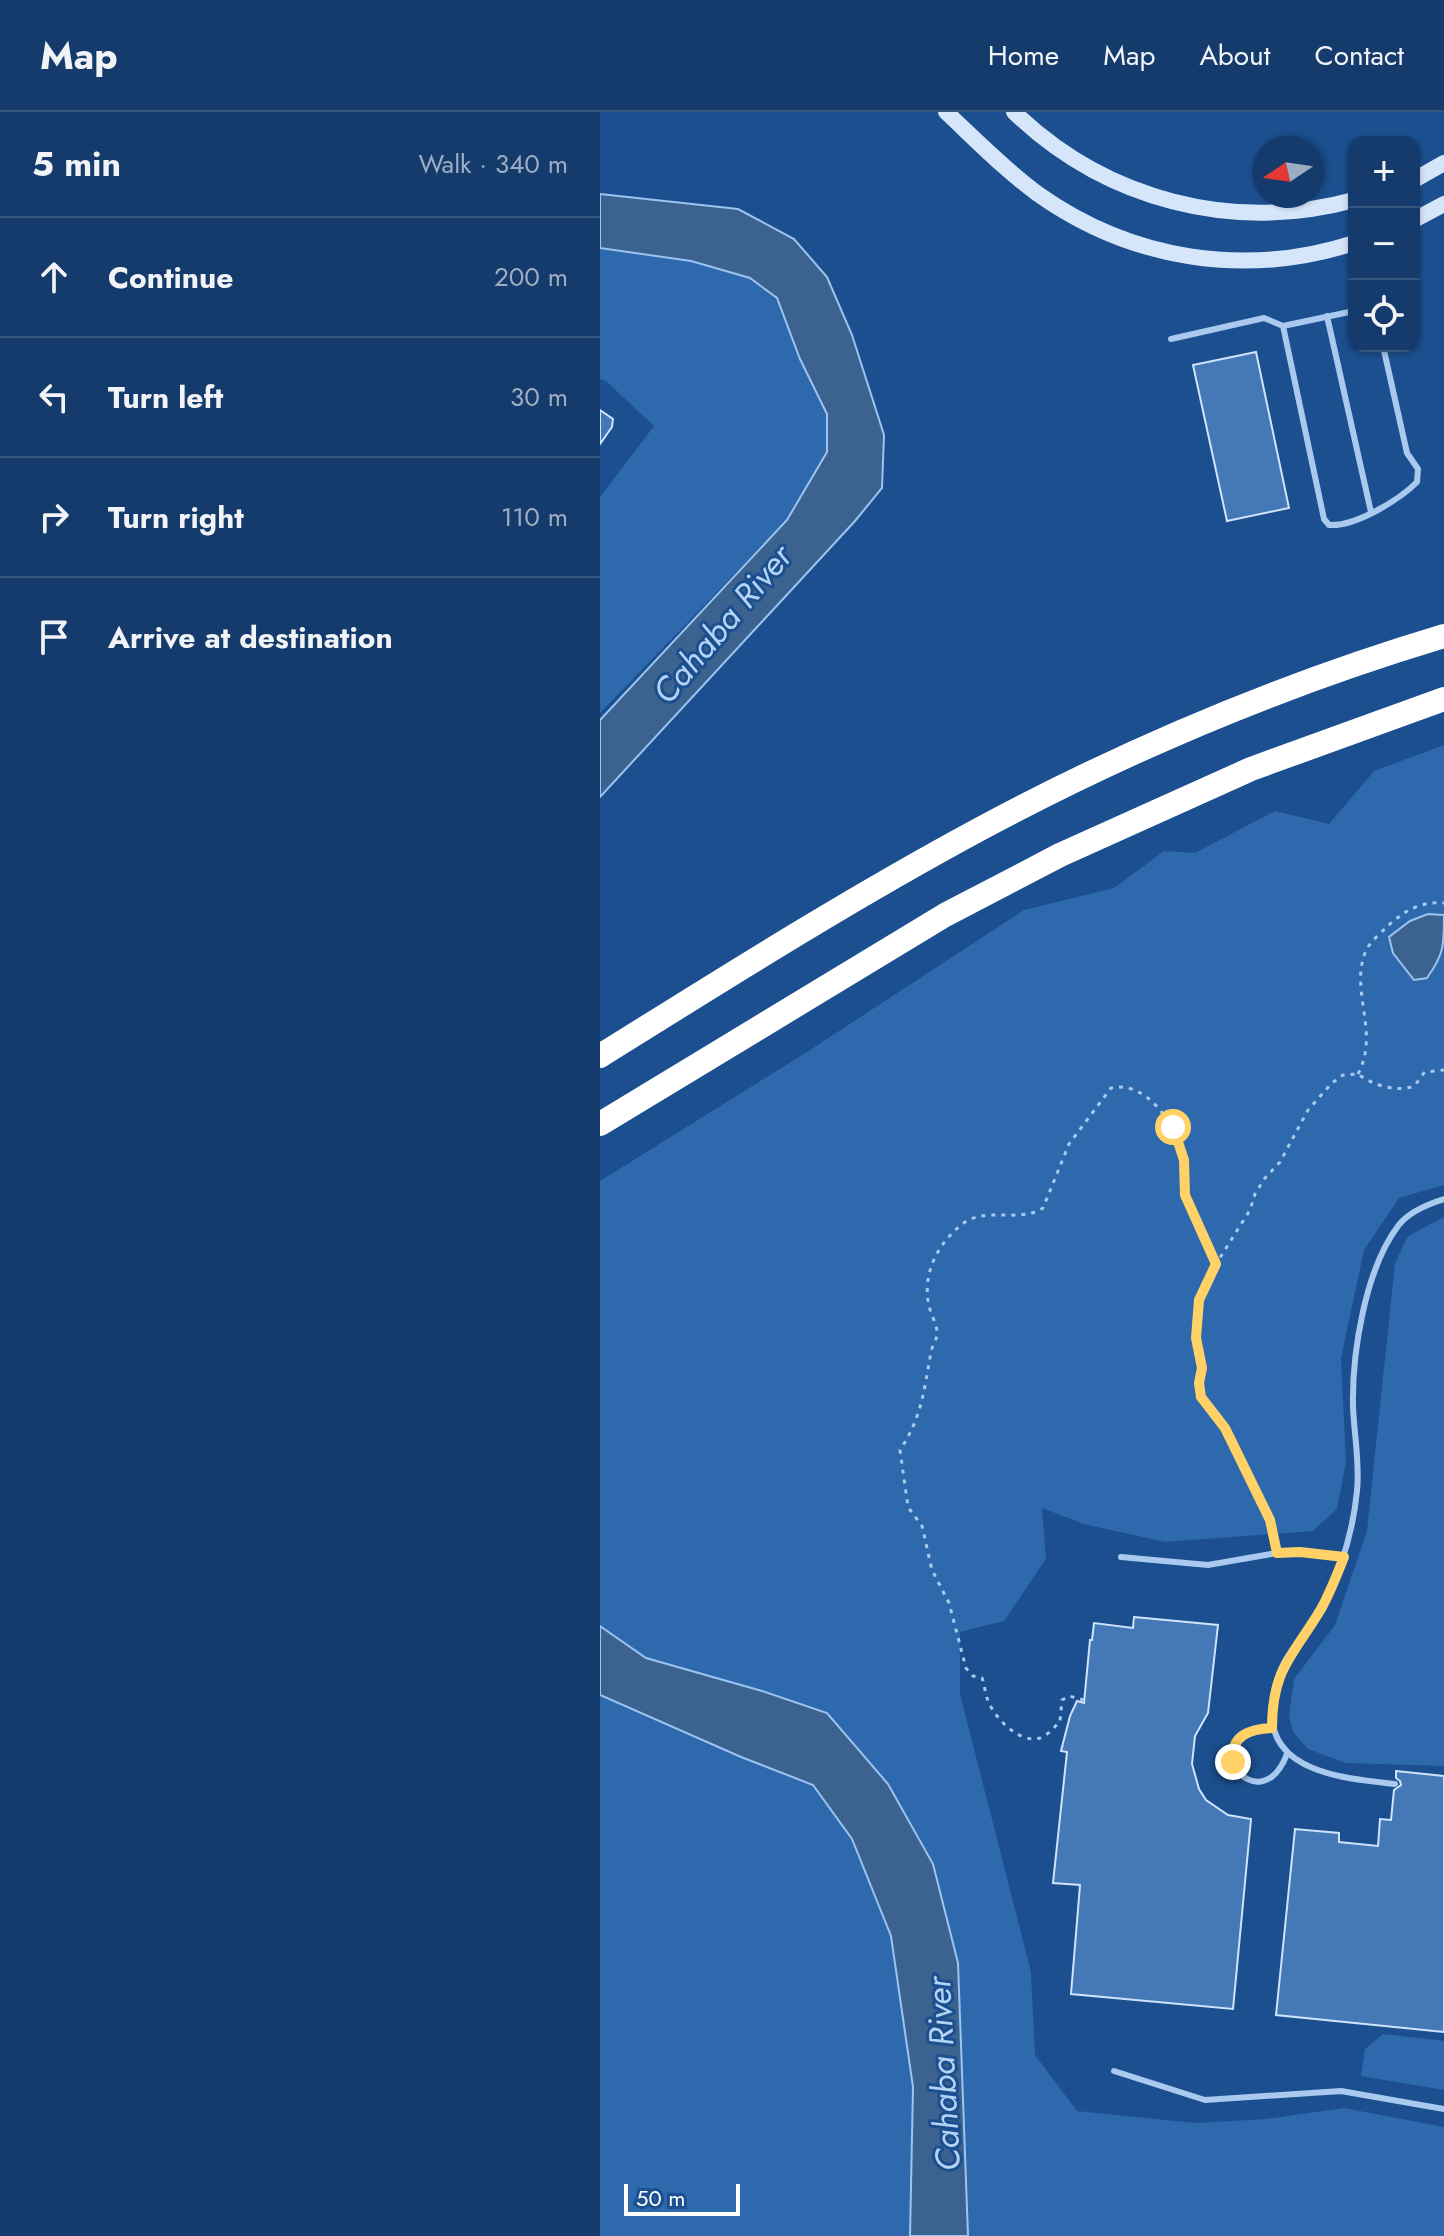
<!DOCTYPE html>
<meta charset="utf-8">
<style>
body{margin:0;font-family:Jost,sans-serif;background:#214673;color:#f1f3f6}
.controls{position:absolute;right:24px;top:24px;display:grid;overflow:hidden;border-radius:16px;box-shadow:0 2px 6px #0004}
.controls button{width:72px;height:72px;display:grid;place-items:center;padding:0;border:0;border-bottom:2px solid #33557e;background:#143b6b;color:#f1f3f6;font:40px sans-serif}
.compass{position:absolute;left:652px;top:24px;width:72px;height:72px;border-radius:50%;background:#143b6b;box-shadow:0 2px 6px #0004;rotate:257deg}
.scale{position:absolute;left:24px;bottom:20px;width:116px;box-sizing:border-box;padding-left:8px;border:4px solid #fff;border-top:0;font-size:22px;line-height:28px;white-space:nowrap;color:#fff;-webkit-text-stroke:6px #1b4f8f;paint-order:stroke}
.stop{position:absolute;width:24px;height:24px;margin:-18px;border:6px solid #ffd166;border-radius:50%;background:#fff}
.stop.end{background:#ffd166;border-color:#fff;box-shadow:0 2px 8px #0008}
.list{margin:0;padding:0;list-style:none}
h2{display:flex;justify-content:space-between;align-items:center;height:104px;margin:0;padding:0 32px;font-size:34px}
h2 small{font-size:26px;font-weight:400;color:#9dadc1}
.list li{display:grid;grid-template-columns:52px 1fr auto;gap:24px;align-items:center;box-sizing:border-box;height:120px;padding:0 32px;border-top:2px solid #33557e}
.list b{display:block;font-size:30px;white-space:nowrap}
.list em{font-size:26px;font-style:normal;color:#9dadc1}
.icon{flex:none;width:44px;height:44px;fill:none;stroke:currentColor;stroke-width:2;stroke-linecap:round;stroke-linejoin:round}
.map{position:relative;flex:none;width:844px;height:2124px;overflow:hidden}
header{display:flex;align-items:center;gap:48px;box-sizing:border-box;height:112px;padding:0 40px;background:#143b6b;border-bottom:2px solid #33557e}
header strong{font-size:38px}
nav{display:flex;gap:44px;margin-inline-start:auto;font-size:28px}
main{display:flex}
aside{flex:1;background:#143b6b}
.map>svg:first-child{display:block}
.green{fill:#2e69ad}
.water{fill:#3c6290;stroke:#9cc4f0;stroke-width:2}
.building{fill:#4478b7;stroke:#cfe3fa;stroke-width:2}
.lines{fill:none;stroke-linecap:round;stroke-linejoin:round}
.path{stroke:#a9c9ee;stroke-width:3;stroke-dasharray:4 6;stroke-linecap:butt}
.lane{stroke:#a9c9ee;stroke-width:6}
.secondary{stroke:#d6e6fa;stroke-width:16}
.highway{stroke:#fff;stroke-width:24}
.route{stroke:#ffd166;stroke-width:10}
.labels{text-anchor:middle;stroke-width:6;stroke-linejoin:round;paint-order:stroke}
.water-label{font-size:34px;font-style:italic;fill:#b5d3f5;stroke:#1b4f8f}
</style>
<header>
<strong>Map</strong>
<nav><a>Home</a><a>Map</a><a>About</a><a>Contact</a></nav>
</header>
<main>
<aside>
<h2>5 min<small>Walk · 340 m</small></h2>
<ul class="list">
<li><svg class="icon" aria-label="ahead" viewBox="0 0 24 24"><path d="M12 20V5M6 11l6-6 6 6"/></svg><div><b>Continue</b></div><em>200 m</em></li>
<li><svg class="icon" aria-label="left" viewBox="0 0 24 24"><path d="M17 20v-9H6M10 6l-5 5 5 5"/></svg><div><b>Turn left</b></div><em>30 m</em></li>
<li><svg class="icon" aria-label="right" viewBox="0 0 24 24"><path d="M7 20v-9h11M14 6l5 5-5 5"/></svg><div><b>Turn right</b></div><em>110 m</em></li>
<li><svg class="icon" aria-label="arrive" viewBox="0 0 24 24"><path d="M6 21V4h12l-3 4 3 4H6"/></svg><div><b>Arrive at destination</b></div></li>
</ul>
</aside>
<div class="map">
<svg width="844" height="2124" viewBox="0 0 844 2124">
<rect width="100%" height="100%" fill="#1b4f8f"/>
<path class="green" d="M 0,136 L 91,149 L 150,166 L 177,187 L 200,247 L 227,302 L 227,341 L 187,408 L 0,601 L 0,385 L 54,314 L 6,269 L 0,267 Z
M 844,633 L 844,1073 L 799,1086 L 764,1138 L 741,1246 L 746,1350 L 737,1397 L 713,1419 L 565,1430 L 484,1412 L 442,1396 L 446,1447 L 404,1509 L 360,1520 L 360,1582 L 431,1860 L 435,1943 L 477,1999 L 595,2011 L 667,2007 L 744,1996 L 844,2015 L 844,2124 L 368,2124 L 358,1851 L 162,1579 L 46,1546 L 0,1514 L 0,1069 L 207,940 L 424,798 L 514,776 L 564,739 L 595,741 L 675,699 L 729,712 L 774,659 Z
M 844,1105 L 844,1654 L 746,1651 L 708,1637 L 693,1620 L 689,1604 L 694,1567 L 735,1513 L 767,1419 L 795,1151 L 808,1124 Z
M 0,1583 L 141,1645 L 213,1673 L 252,1727 L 291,1824 L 313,1975 L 311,2124 L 0,2124 Z
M 783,1922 L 844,1929 L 844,1978 L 761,1964 L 765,1937 Z"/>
<path class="water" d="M 0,82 L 138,97 L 194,127 L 227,165 L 252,223 L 284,323 L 282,376 L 255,409 L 0,685 L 0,608 L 187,408 L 227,340 L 227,302 L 200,247 L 177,186 L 150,166 L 91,149 L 0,136 Z
M 828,802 L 844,803 C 844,834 844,842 827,866 L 814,868 L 793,841 L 789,825 L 810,809 Z
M 0,1514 L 46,1546 L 162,1579 L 227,1601 L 288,1672 L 333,1752 L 358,1851 L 368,2124 L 310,2124 L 313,1975 L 291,1824 L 252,1727 L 213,1673 L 141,1645 L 0,1583 Z"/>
<path class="building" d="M 656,240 L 689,396 L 627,409 L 593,253 Z
M 0,298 L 13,307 L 12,315 L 0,332 Z
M 534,1505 L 618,1513 L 608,1601 L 595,1624 L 592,1652 L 599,1677 L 606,1688 L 628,1703 L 651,1707 L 633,1897 L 471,1882 L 480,1773 L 453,1771 L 467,1640 L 461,1639 L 470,1604 L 477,1589 L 484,1591 L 490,1528 L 492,1528 L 494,1511 L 533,1516 Z
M 796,1659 L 844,1664 L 844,1920 L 676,1903 L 695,1717 L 739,1721 L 739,1730 L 778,1734 L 780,1707 L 791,1708 L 794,1678 L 801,1673 L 800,1669 L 796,1666 Z"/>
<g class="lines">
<path class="path" d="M 758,962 C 780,921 750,880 765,841 C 769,830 781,821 789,813 C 805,798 822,789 844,791
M 675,1430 L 670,1408 L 625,1316 L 601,1285 L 599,1271 L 602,1256 L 596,1226 L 599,1188 L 611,1160 L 650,1098 L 655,1082 L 665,1066 L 680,1050 L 708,998 L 732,971 L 743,963 L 758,962 C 771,972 794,980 811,975 C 817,973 820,965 825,960 L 844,958
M 484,1588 L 469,1584 L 462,1588 L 460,1609 C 455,1615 448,1623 440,1626 C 420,1632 396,1607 389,1591 C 385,1583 385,1574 382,1566 L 373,1564 L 366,1556 L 349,1491 L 332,1458 L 322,1414 L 308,1395 L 300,1338 C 322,1305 324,1278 331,1240 C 332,1234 336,1229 337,1223 C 338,1214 331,1203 329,1194 C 322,1162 337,1133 361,1113 C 385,1093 419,1112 443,1096 L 469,1032 L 511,976 C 548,968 577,1015 583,1047 C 586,1059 582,1072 586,1084 C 592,1107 606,1130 616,1152"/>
<path class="lane" d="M 750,133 L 754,152
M 727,204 L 771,400
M 683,214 L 724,407 L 729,413 C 755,415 799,388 817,370 L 818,357 L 807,341 L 783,234
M 571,227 L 664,206 L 683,214 L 754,199
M 521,1445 L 608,1453 L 677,1441 L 700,1440 L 744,1445
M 672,1616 C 587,1621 659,1715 687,1642
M 795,1672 C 750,1667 672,1662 672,1602 C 672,1584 676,1565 685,1549 C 696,1530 712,1514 722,1494 C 741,1459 753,1419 757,1379 C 760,1350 754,1323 753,1294 C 752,1241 765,1158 798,1114 C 808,1100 828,1092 844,1087
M 514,1959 L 605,1988 L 741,1979 L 844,1997"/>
<path class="secondary" d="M 346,0 C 376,28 405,58 438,82 C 531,148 645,166 754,131
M 414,0 C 505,88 632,121 754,88
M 814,68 L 844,51
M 814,108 L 844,92"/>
<path class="highway" d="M 0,944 C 125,866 250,787 380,717 C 527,638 684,572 844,524
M 0,1012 L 345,803 L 460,743 L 651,657 L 844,587"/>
</g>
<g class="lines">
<path class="route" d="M 573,1015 L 584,1048 L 585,1083 L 616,1152 L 599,1188 L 596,1226 L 602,1256 L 599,1271 L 601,1285 L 625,1316 L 670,1408 L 677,1441 L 700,1440 L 744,1445 C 737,1463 730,1481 721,1497 C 693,1544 672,1557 672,1616 C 650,1617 630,1623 633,1650"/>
</g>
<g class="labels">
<g class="water-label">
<text transform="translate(122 512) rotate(-50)" y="12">Cahaba River</text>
<text transform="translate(343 1962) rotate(-93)" y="12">Cahaba River</text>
</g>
</g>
</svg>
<div class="controls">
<button>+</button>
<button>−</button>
<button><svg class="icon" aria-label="locate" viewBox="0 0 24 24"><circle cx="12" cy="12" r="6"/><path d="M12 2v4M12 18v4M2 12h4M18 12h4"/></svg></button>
</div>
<svg class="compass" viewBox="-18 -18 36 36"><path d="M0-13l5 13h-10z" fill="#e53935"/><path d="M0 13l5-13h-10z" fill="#9dadc1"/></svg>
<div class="scale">50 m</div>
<div class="stop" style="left:573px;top:1015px"></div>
<div class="stop end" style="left:633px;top:1650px"></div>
</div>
</main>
